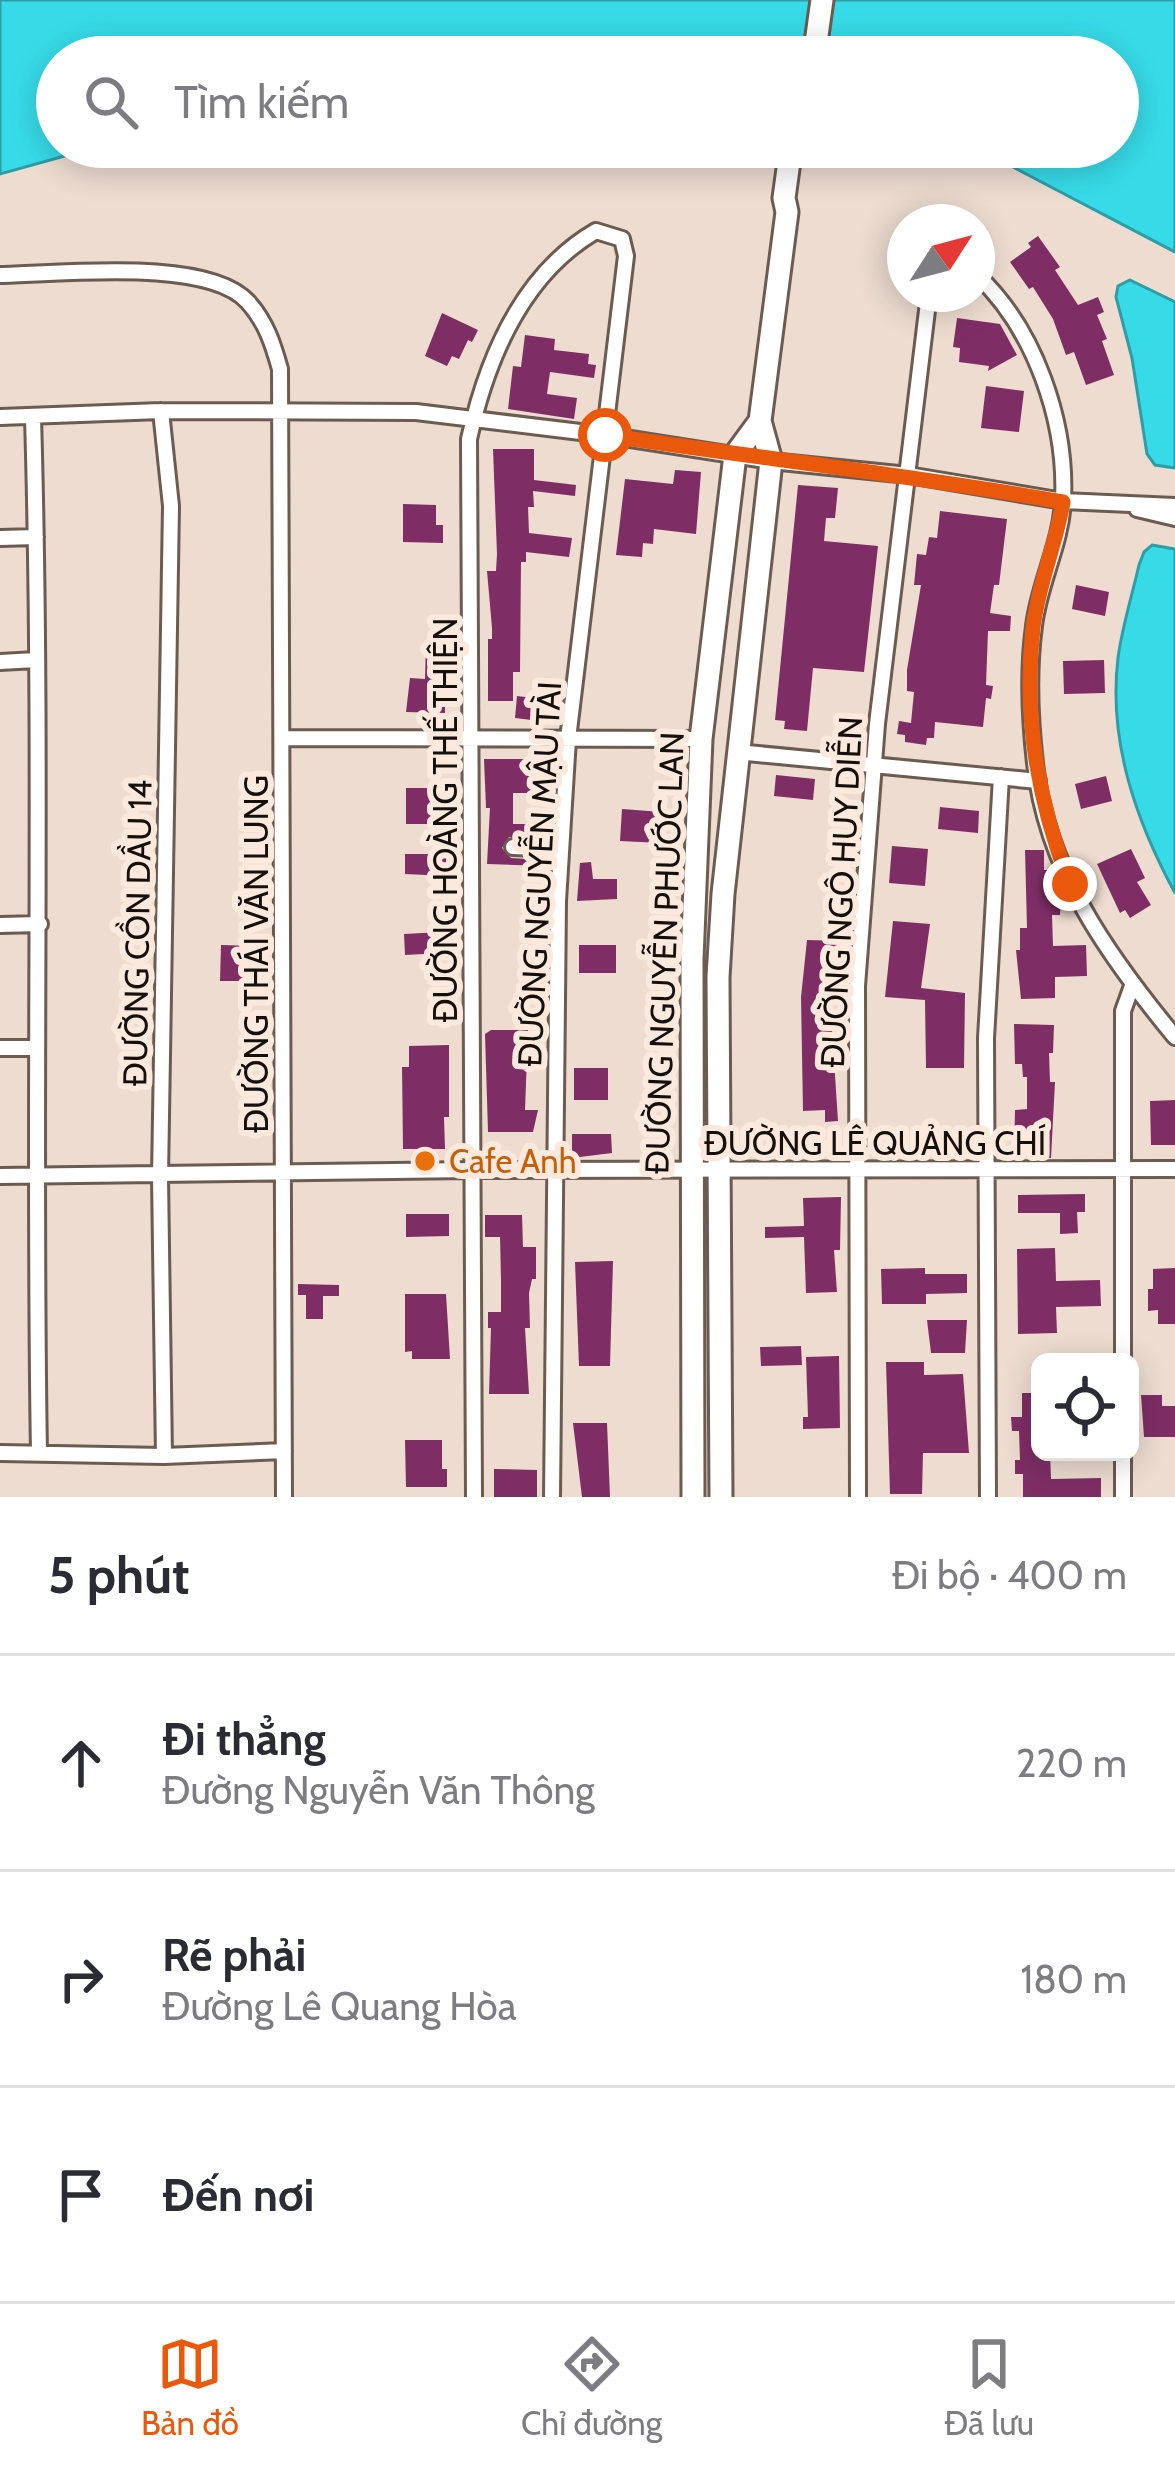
<!DOCTYPE html>
<html lang="vi">
<meta charset="utf-8">
<style>
body{margin:0;font-family:Cabin,sans-serif;background:#f7f7f7;color:#2b2b33}
.controls{position:absolute;right:36px;bottom:36px;display:grid;overflow:hidden;border-radius:18px;box-shadow:0 6px 30px #0003}
.controls button{width:108px;height:108px;display:grid;place-items:center;padding:0;border:0;border-bottom:3px solid #e1e1e2;background:#fff;color:#2b2b33;font:60px sans-serif}
.compass{position:absolute;left:887px;top:204px;width:108px;height:108px;border-radius:50%;background:#fff;box-shadow:0 6px 30px #0003;rotate:54deg}
.stop{position:absolute;width:36px;height:36px;margin:-27px;border:9px solid #ea580c;border-radius:50%;background:#fff}
.stop.end{background:#ea580c;border-color:#fff;box-shadow:0 3px 12px #0008}
.list{margin:0;padding:0;list-style:none}
h2{display:flex;justify-content:space-between;align-items:center;height:156px;margin:0;padding:0 48px;font-size:51px}
h2 small{font-size:39px;font-weight:400;color:#7c7c81}
.list li{display:grid;grid-template-columns:78px 1fr auto;gap:36px;align-items:center;box-sizing:border-box;height:216px;padding:0 48px;border-top:3px solid #e1e1e2}
.list b{display:block;font-size:45px;white-space:nowrap}
.list p{margin:0;font-size:39px;white-space:nowrap;color:#7c7c81}
.list em{font-size:39px;font-style:normal;color:#7c7c81}
.icon{flex:none;width:66px;height:66px;fill:none;stroke:currentColor;stroke-width:2;stroke-linecap:round;stroke-linejoin:round}
.map{position:relative;flex:none;width:1175px;height:1497px;overflow:hidden}
.search{position:absolute;background:#fff;box-shadow:0 6px 30px #0003;left:36px;right:36px;top:36px;height:132px;display:flex;align-items:center;gap:30px;box-sizing:border-box;padding:0 42px;border-radius:66px;color:#7c7c81;font-size:45px}
.sheet{height:804px;background:#fff}
nav{display:flex;justify-content:space-around;align-items:center;box-sizing:border-box;height:168px;border-top:3px solid #e1e1e2;background:#fff;font-size:33px;color:#7c7c81}
nav a{display:grid;justify-items:center;gap:6px}
nav .on{color:#ea580c}
.map>svg:first-child{display:block}
.water{fill:#37dbe8;stroke:#2d9ea6;stroke-width:3}
.building{fill:#7e2e65}
.lines{fill:none;stroke-linecap:round;stroke-linejoin:round}
.minor-casing{stroke:#6b5b51;stroke-width:20}
.secondary-casing{stroke:#6b5b51;stroke-width:27}
.minor{stroke:#fff;stroke-width:14}
.secondary{stroke:#fff;stroke-width:21}
.route{stroke:#ea580c;stroke-width:15}
.food-dot{fill:#e8710a;stroke:#fce9dd;stroke-width:4.5}
.labels{text-anchor:middle;stroke-width:12;stroke-linejoin:round;paint-order:stroke}
.street-label{font-size:33px;fill:#16100c;stroke:#fce9dd}
.food-label{font-size:33px;fill:#c56008;stroke:#fce9dd;text-anchor:start}
</style>
<div class="map">
<svg width="1175" height="1497" viewBox="0 0 1175 1497">
<rect width="100%" height="100%" fill="#eedcd0"/>
<path class="water" d="M 0,0 L 1175,0 L 1175,252 L 1011,166 L 963,147 L 1118,147 L 1118,57 L 471,57 L 446,53 L 419,57 L 57,57 L 57,147 L 97,147 L 0,174 Z
M 1130,280 L 1175,302 L 1175,468 L 1155,465 L 1147,454 L 1132,358 L 1116,297 L 1118,286 Z
M 1152,545 L 1175,549 L 1175,893 C 1136,821 1108,741 1118,658 C 1122,627 1132,596 1139,565 L 1144,552 Z"/>
<path class="building" d="M 1038,236 L 1060,267 L 1055,270 L 1078,305 L 1098,297 L 1104,312 L 1097,315 L 1107,339 L 1102,341 L 1114,375 L 1086,385 L 1074,352 L 1066,355 L 1053,319 L 1033,287 L 1029,289 L 1010,262 L 1031,247 L 1028,243 Z
M 442,313 L 478,330 L 472,342 L 468,340 L 459,359 L 452,356 L 447,366 L 425,356 Z
M 957,318 L 1000,324 L 1017,355 L 988,371 L 989,366 L 959,362 L 960,348 L 953,347 Z
M 525,335 L 555,339 L 554,350 L 589,354 L 588,364 L 596,365 L 594,378 L 550,372 L 547,394 L 577,398 L 574,419 L 508,409 L 513,366 L 521,367 Z
M 986,386 L 1024,391 L 1019,432 L 981,428 Z
M 493,449 L 534,449 L 534,480 L 576,485 L 575,496 L 533,491 L 534,507 L 528,507 L 529,533 L 572,538 L 569,557 L 526,552 L 526,562 L 521,562 L 520,672 L 513,672 L 513,701 L 488,701 L 488,639 L 492,639 L 492,628 L 487,571 L 496,571 L 497,554 Z
M 675,470 L 701,472 L 696,534 L 654,529 L 653,544 L 643,543 L 642,557 L 616,555 L 625,479 L 673,484 Z
M 798,485 L 838,488 L 835,518 L 826,518 L 824,541 L 878,546 L 864,672 L 813,668 L 807,731 L 784,729 L 785,721 L 775,720 Z
M 403,504 L 436,505 L 436,525 L 443,525 L 443,543 L 403,542 Z
M 940,511 L 1007,519 L 999,585 L 994,585 L 990,613 L 1011,616 L 1010,631 L 988,631 L 986,685 L 993,686 L 991,699 L 986,698 L 983,727 L 935,722 L 934,738 L 927,738 L 926,745 L 905,742 L 905,735 L 897,734 L 899,721 L 911,723 L 914,692 L 907,691 L 907,670 L 921,585 L 914,585 L 917,554 L 926,555 L 929,537 L 937,538 Z
M 1076,585 L 1109,592 L 1105,616 L 1072,609 Z
M 426,644 L 452,645 L 451,658 L 439,658 L 439,688 L 445,688 L 445,713 L 406,712 L 410,678 L 425,679 Z
M 1104,660 L 1105,693 L 1064,694 L 1063,661 Z
M 517,696 L 550,700 L 548,722 L 515,718 Z
M 484,759 L 549,759 L 553,793 L 513,793 L 513,824 L 543,824 L 543,837 L 509,837 L 502,848 L 511,858 L 545,860 L 545,866 L 487,864 L 490,808 L 486,808 Z
M 776,775 L 815,779 L 813,800 L 774,796 Z
M 1106,776 L 1112,801 L 1081,809 L 1075,784 Z
M 406,788 L 432,788 L 431,824 L 406,824 Z
M 940,807 L 979,811 L 978,833 L 938,829 Z
M 622,809 L 662,812 L 661,843 L 620,841 Z
M 892,846 L 928,849 L 925,886 L 889,883 Z
M 1131,849 L 1145,878 L 1137,882 L 1151,905 L 1130,918 L 1125,910 L 1120,913 L 1097,864 Z
M 1025,850 L 1044,850 L 1044,870 L 1049,870 L 1049,879 L 1056,879 L 1056,893 L 1061,893 L 1060,915 L 1052,915 L 1053,946 L 1086,945 L 1087,976 L 1055,977 L 1055,998 L 1021,999 L 1016,950 L 1020,950 L 1020,928 L 1027,928 Z
M 405,854 L 446,854 L 446,876 L 405,874 Z
M 591,862 L 593,879 L 617,879 L 617,899 L 577,901 L 580,863 Z
M 893,921 L 930,924 L 921,988 L 965,993 L 964,1068 L 926,1068 L 925,1000 L 885,997 Z
M 442,932 L 443,953 L 405,955 L 404,934 Z
M 807,940 L 842,941 L 838,990 L 830,989 L 829,1018 L 836,1018 L 832,1030 L 838,1121 L 825,1122 L 825,1110 L 803,1111 L 801,997 Z
M 221,945 L 261,946 L 260,981 L 220,981 Z
M 579,945 L 616,945 L 616,973 L 579,973 Z
M 1014,1024 L 1054,1025 L 1053,1053 L 1049,1053 L 1050,1082 L 1055,1082 L 1051,1158 L 1014,1156 L 1015,1110 L 1027,1109 L 1027,1077 L 1023,1077 L 1022,1064 L 1015,1064 Z
M 491,1030 L 528,1030 L 525,1110 L 538,1110 L 533,1132 L 488,1132 L 485,1034 Z
M 449,1045 L 449,1117 L 444,1117 L 445,1149 L 403,1149 L 402,1067 L 409,1067 L 409,1046 Z
M 574,1068 L 608,1068 L 608,1100 L 574,1100 Z
M 1175,1100 L 1175,1145 L 1151,1145 L 1150,1101 Z
M 572,1134 L 611,1134 L 612,1153 L 572,1158 Z
M 1085,1194 L 1085,1212 L 1077,1212 L 1078,1233 L 1060,1234 L 1060,1213 L 1018,1213 L 1018,1195 Z
M 841,1197 L 840,1250 L 834,1250 L 837,1292 L 806,1293 L 804,1237 L 765,1238 L 765,1227 L 804,1226 L 803,1198 Z
M 406,1214 L 449,1214 L 449,1236 L 406,1237 Z
M 485,1215 L 522,1215 L 523,1247 L 536,1247 L 536,1279 L 532,1279 L 529,1293 L 530,1328 L 525,1328 L 529,1394 L 489,1394 L 491,1328 L 488,1328 L 488,1312 L 501,1312 L 501,1279 L 500,1237 L 485,1237 Z
M 1055,1248 L 1056,1281 L 1100,1280 L 1101,1306 L 1056,1307 L 1057,1333 L 1018,1334 L 1017,1249 Z
M 613,1261 L 610,1366 L 579,1366 L 575,1262 Z
M 925,1268 L 925,1274 L 967,1274 L 967,1293 L 926,1294 L 926,1304 L 882,1304 L 881,1269 Z
M 1175,1268 L 1175,1324 L 1158,1324 L 1158,1310 L 1148,1311 L 1148,1289 L 1153,1289 L 1153,1269 Z
M 298,1284 L 339,1285 L 339,1296 L 323,1296 L 323,1319 L 306,1319 L 306,1295 L 298,1295 Z
M 405,1294 L 446,1294 L 450,1359 L 412,1359 L 412,1351 L 405,1352 Z
M 927,1320 L 967,1320 L 965,1353 L 931,1353 Z
M 801,1346 L 802,1365 L 761,1366 L 760,1347 Z
M 839,1356 L 840,1428 L 803,1429 L 803,1417 L 808,1417 L 806,1357 Z
M 886,1362 L 924,1362 L 924,1375 L 963,1374 L 969,1453 L 923,1453 L 922,1494 L 890,1494 Z
M 1022,1393 L 1040,1393 L 1040,1452 L 1050,1452 L 1051,1479 L 1101,1478 L 1101,1497 L 1023,1497 L 1023,1474 L 1015,1474 L 1015,1460 L 1020,1460 L 1019,1431 L 1012,1431 L 1011,1417 L 1022,1417 Z
M 1141,1395 L 1162,1395 L 1162,1406 L 1175,1406 L 1175,1437 L 1144,1437 Z
M 573,1423 L 607,1423 L 610,1497 L 582,1497 Z
M 405,1440 L 442,1440 L 442,1469 L 447,1469 L 447,1487 L 406,1487 Z
M 494,1469 L 537,1470 L 537,1497 L 494,1497 Z"/>
<g class="lines">
<g class="minor-casing">
<path id="minor" d="M 0,275 C 60,274 208,257 248,302 C 266,322 273,344 280,369 L 284,1497
M 977,275 C 1035,329 1067,422 1063,501 C 1061,544 1039,583 1034,626 C 1028,670 1030,719 1035,763 C 1046,870 1109,957 1175,1037
M 161,411 L 171,506 L 160,1177 L 164,1456
M 0,417 L 161,411 L 416,412 L 605,435 L 771,461 L 908,475 L 1063,501 L 1175,506
M 33,417 C 43,762 33,1108 39,1453
M 1137,509 L 1175,518
M 0,538 L 36,537
M 0,662 L 36,660
M 282,738 L 701,739
M 737,752 L 1038,781
M 513,847 L 561,849
M 0,925 L 40,924
M 0,1048 L 37,1048
M 0,1176 L 472,1170 L 1175,1169
M 1123,1362 L 1123,1011 L 1132,986
M 1123,1452 L 1123,1497
M 0,1453 L 164,1456 L 284,1451
M 474,1497 L 469,439 C 487,358 522,274 596,231 L 622,239 L 626,256 L 568,739 L 558,901 L 552,1497
M 858,1497 L 857,986 L 877,724 L 929,294
M 988,1497 L 986,1038 L 1001,777"/>
</g>
<g class="secondary-casing">
<path id="secondary" d="M 814,57 L 822,0
M 693,1497 L 692,959 L 701,739 L 735,455 L 760,421
M 721,1497 L 718,977 L 723,894 L 771,461 L 760,421 L 787,212 L 784,198 L 791,147"/>
</g>
<use href="#minor" class="minor"/>
<use href="#secondary" class="secondary"/>
</g>
<g class="lines">
<path class="route" d="M 605,435 C 758,458 911,475 1063,502 C 1056,544 1038,585 1033,628 C 1023,716 1038,802 1070,884"/>
</g>
<circle class="food-dot" cx="425" cy="1161" r="12"/>
<g class="labels">
<g class="street-label">
<text transform="translate(445 820) rotate(-90)" y="12">ĐƯỜNG HOÀNG THẾ THIỆN</text>
<text transform="translate(539 874) rotate(-87)" y="12">ĐƯỜNG NGUYỄN MẬU TÀI</text>
<text transform="translate(841 892) rotate(-87)" y="12">ĐƯỜNG NGÔ HUY DIỄN</text>
<text transform="translate(137 933) rotate(-89)" y="12">ĐƯỜNG CỒN DẦU 14</text>
<text transform="translate(664 953) rotate(-88)" y="12">ĐƯỜNG NGUYỄN PHƯỚC LAN</text>
<text transform="translate(256 954) rotate(-90)" y="12">ĐƯỜNG THÁI VĂN LUNG</text>
<text x="875" y="1155">ĐƯỜNG LÊ QUẢNG CHÍ</text>
</g>
<g class="food-label">
<text x="449" y="1173">Cafe Anh</text>
</g>
</g>
</svg>
<div class="controls">
<button><svg class="icon" aria-label="locate" viewBox="0 0 24 24"><circle cx="12" cy="12" r="6"/><path d="M12 2v4M12 18v4M2 12h4M18 12h4"/></svg></button>
</div>
<svg class="compass" viewBox="-18 -18 36 36"><path d="M0-13l5 13h-10z" fill="#e53935"/><path d="M0 13l5-13h-10z" fill="#7c7c81"/></svg>
<div class="stop" style="left:605px;top:435px"></div>
<div class="stop end" style="left:1070px;top:884px"></div>
<div class="search"><svg class="icon" aria-label="search" viewBox="0 0 24 24"><circle cx="10" cy="10" r="6"/><path d="M15 15l6 6"/></svg>Tìm kiếm</div>
</div>
<section class="sheet">
<h2>5 phút<small>Đi bộ · 400 m</small></h2>
<ul class="list">
<li><svg class="icon" aria-label="ahead" viewBox="0 0 24 24"><path d="M12 20V5M6 11l6-6 6 6"/></svg><div><b>Đi thẳng</b><p>Đường Nguyễn Văn Thông</p></div><em>220 m</em></li>
<li><svg class="icon" aria-label="right" viewBox="0 0 24 24"><path d="M7 20v-9h11M14 6l5 5-5 5"/></svg><div><b>Rẽ phải</b><p>Đường Lê Quang Hòa</p></div><em>180 m</em></li>
<li><svg class="icon" aria-label="arrive" viewBox="0 0 24 24"><path d="M6 21V4h12l-3 4 3 4H6"/></svg><div><b>Đến nơi</b></div></li>
</ul>
</section>
<nav>
<a class="on"><svg class="icon" aria-label="map" viewBox="0 0 24 24"><path d="M3 6l6-2 6 2 6-2v14l-6 2-6-2-6 2zM9 4v14M15 6v14"/></svg>Bản đồ</a>
<a><svg class="icon" aria-label="directions" viewBox="0 0 24 24"><path d="M12 3l9 9-9 9-9-9zM9 14v-3h6M13 9l2 2-2 2"/></svg>Chỉ đường</a>
<a><svg class="icon" aria-label="saved" viewBox="0 0 24 24"><path d="M7 4h10v16l-5-4-5 4z"/></svg>Đã lưu</a>
</nav>
